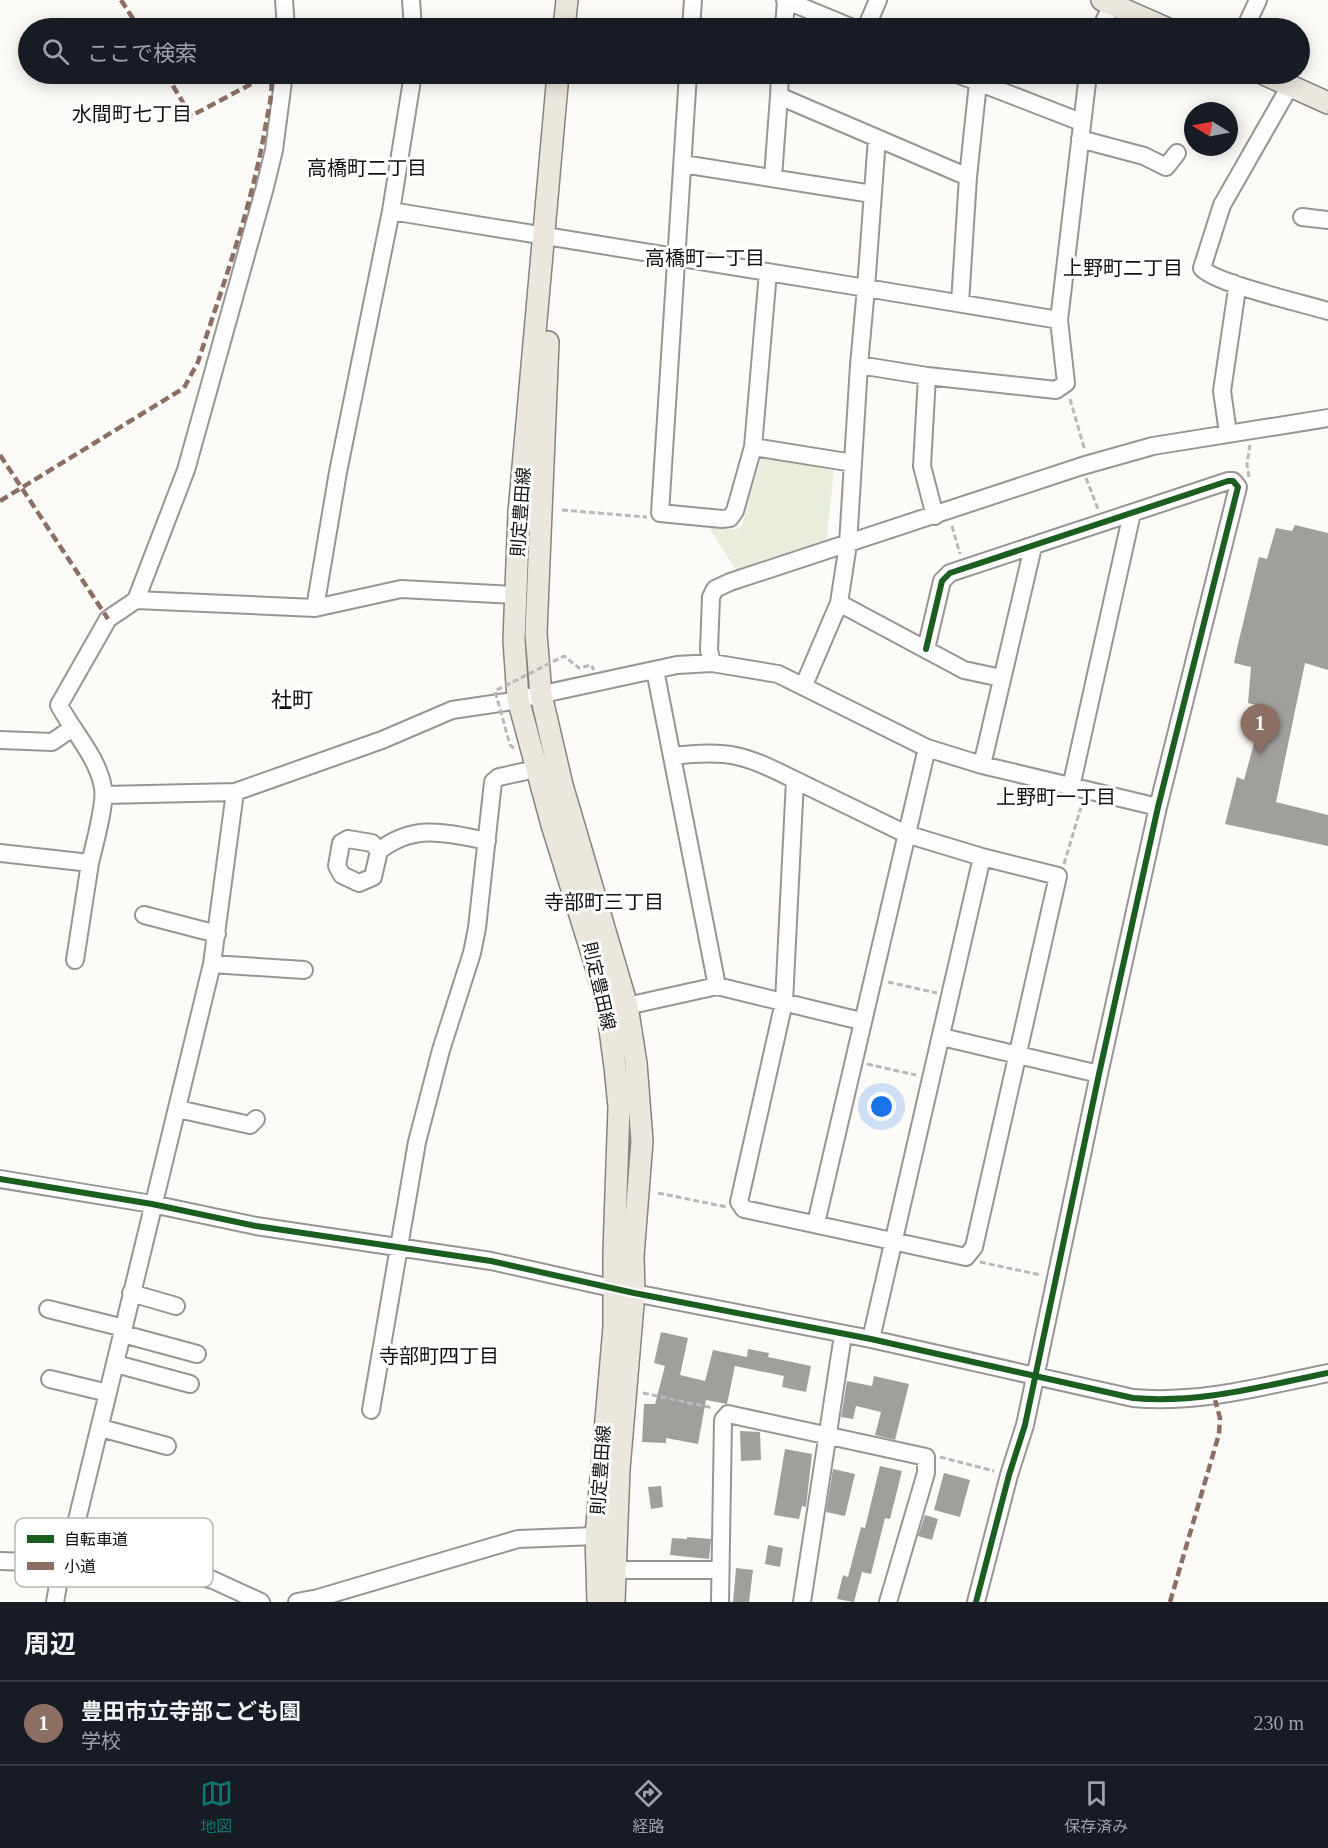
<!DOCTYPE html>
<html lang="ja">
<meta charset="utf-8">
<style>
body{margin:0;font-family:"Times New Roman","Noto Sans JP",serif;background:#20242c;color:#f1f3f6}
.compass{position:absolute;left:1184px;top:102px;width:54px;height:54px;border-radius:50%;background:#171b24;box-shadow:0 3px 15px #0003;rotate:280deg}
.you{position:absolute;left:882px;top:1107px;width:21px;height:21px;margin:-15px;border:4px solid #fff;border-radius:50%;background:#1a73e8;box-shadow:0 0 0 9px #1a73e833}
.badge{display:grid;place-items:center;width:39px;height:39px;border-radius:50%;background:#0f766e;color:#fff;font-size:20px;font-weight:700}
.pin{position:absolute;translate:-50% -50px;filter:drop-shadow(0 2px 3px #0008)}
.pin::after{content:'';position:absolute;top:32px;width:21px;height:18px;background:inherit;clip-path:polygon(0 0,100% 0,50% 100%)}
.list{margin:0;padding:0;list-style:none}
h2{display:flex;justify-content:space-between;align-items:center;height:78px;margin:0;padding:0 24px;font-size:26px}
h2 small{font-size:20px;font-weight:400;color:#9ea1a6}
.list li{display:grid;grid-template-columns:39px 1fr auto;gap:18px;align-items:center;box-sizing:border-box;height:84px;padding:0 24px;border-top:2px solid #363941}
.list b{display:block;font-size:22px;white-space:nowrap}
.list p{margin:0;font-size:20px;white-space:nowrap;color:#9ea1a6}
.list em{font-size:20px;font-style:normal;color:#9ea1a6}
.icon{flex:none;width:33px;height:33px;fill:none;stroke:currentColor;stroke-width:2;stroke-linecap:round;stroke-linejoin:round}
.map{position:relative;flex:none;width:1328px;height:1602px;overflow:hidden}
.search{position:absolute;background:#171b24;box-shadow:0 3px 15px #0003;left:18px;right:18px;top:18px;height:66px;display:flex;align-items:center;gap:15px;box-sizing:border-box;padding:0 21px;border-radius:33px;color:#9ea1a6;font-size:22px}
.sheet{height:162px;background:#171b24}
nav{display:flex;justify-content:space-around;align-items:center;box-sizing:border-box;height:84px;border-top:2px solid #363941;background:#171b24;font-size:16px;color:#9ea1a6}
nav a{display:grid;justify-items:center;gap:3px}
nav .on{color:#0f766e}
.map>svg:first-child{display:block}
.cemetery{fill:#e8eddc}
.building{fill:#a09f9c}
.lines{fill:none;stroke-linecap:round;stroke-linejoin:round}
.minor-casing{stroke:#979695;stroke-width:20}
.major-casing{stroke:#848482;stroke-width:24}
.path{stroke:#b9b9b8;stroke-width:3;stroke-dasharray:6 3;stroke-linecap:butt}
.minor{stroke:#fffefe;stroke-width:16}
.major{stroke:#ece7dc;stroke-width:21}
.path-bridge{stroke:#b9b9b8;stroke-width:3;stroke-dasharray:6 3;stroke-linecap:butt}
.quiet{stroke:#8d6e63;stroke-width:4.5;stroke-dasharray:9 4.5;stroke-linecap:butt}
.cycleway-casing{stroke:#fff;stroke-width:10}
.cycleway{stroke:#1b5e20;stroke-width:6}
.labels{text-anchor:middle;stroke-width:6;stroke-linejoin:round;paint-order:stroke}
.street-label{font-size:18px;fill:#111;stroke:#fff}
.neighbourhood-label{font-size:20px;fill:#111;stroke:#fff}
.quarter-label{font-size:21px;fill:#111;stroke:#fff}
.key{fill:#fff;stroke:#b8b8b8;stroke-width:1.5}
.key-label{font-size:16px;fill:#111}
</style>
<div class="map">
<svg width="1328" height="1602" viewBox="0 0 1328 1602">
<rect width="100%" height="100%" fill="#fcfbf7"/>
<path class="cemetery" d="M 762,455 L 834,471 L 826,545 L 737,572 L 708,526 L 736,530 L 742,525 Z"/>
<path class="building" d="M 1295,525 L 1328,533 L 1328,670 L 1305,663 L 1276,802 L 1328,815 L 1328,846 L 1225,824 L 1237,777 L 1244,780 L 1264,707 L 1248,703 L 1251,667 L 1234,663 L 1238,644 L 1259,557 L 1267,559 L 1276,528 L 1292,531 Z
M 661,1332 L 688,1338 L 680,1375 L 705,1381 L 713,1350 L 747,1357 L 748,1349 L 769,1353 L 768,1357 L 811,1366 L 806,1392 L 782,1387 L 784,1376 L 735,1366 L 727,1404 L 706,1400 L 698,1444 L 666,1438 L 666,1443 L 642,1442 L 644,1404 L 655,1404 L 665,1366 L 654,1363 Z
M 874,1376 L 909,1384 L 895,1440 L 875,1435 L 881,1412 L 856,1406 L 853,1419 L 841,1417 L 847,1381 L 872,1386 Z
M 740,1431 L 760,1432 L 761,1460 L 741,1461 Z
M 785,1449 L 812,1454 L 806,1507 L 802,1506 L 799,1519 L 774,1515 Z
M 880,1466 L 902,1471 L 890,1519 L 885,1518 L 871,1574 L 862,1572 L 854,1602 L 837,1599 L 843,1575 L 848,1577 L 861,1527 L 865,1528 Z
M 833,1469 L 855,1474 L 845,1516 L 826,1512 Z
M 944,1473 L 970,1480 L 960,1517 L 934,1510 Z
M 661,1486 L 663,1507 L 651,1509 L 648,1487 Z
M 925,1515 L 938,1519 L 932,1540 L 918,1536 Z
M 687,1537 L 711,1539 L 709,1559 L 670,1555 L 672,1538 L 687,1539 Z
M 768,1545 L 783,1548 L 780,1567 L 765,1564 Z
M 736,1568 L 753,1570 L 749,1602 L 733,1602 Z"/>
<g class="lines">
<g class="minor-casing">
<path id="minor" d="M 284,0 L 286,28
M 411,0 L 413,28
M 785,0 L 853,28
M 691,28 L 693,0
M 784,28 L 786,0
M 866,28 L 878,0
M 1101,28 L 1114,0
M 1245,28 L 1258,0
M 688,74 L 660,513 L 722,519 L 730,518 L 735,511 L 753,447 L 768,272
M 780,74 L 779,96 L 968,177
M 957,74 L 1081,122
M 1290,86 L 1222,205 L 1202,268 C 1213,283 1305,304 1328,311
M 877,138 L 866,288 L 1059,320
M 1080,139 L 1144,156 L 1166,167 L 1177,153
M 683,164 L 872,194
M 773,177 L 779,96
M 391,211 L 866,288 L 859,365 L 927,376 L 1056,390 L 1066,383 L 1059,320 L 1088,74
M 1302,217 L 1328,220
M 960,303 L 968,177 L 978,83
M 927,376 L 922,466 L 935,516
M 1228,433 L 1222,391 L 1237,289 L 1233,283
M 753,447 L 853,463
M 136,600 L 315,608 L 401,589 L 515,595
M 839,603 L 964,670 L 1001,678
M 315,608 L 338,472 L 391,211 L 413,74
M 926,649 L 942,581 L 950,573 L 1228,481 L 1233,481 L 1238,487 L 1158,807 L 1099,1074 L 1025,1425 L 1009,1475 L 976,1602
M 712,663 L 709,650 L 711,597 L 715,589 L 730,582 L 1082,466 L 1153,446 L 1328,418
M 655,670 L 717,986
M 804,685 L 839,603 L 848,544 L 859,365
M 0,740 L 52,742 L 71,729
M 673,756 C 729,749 745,755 795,780
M 982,765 L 1033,547
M 795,780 L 906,834 L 982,857 L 1058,876 L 974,1247 L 966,1257 L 744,1209 L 739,1202 L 784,1002 Z
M 1071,787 L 1132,513
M 104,795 L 235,792 L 382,740 L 452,710 L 506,702 L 677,665 L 712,663 L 778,674 L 927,748 L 982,765 L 1158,807
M 379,851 L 372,843 L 348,839 L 341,843 L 337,866 L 342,875 L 359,883 L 373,877 L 379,851 C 414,823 447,833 487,841
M 0,853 L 90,863 C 94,846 106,803 103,788 C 98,757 73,732 59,705 L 108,619 L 136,600 L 186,470 L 265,187 L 274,150 L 284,74
M 144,915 L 217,934
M 75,960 L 90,863
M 212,964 L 304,970
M 627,1006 L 717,986 L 861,1021
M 942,1037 L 1099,1074
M 178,1109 L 250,1125 L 256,1119
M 0,1179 L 152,1204 L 256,1226 L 491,1261 L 634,1293 L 871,1339 L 1133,1398 C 1200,1404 1263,1386 1328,1373
M 816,1223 L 927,748
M 131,1293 L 176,1306
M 48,1309 L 124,1328
M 123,1334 L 197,1354
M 871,1339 L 982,857
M 116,1364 L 190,1384
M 50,1379 L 108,1393
M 371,1410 L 417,1142 L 441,1050 L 472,953 L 477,928 L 493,782 L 499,777 L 536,769
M 101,1428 L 167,1446
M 68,1557 L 175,1571 L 213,1580 L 261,1602
M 0,1561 L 62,1563
M 614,1570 L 720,1570
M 55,1602 L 62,1563 L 68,1557 L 212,964 L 235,792
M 297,1602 L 318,1598 L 518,1539 L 596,1536
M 720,1602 L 723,1420 L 728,1414 L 926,1457 L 926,1473 L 888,1602
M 802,1602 L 843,1335"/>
</g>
<g class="major-casing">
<path id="major" d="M 1102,0 L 1166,28
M 564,28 L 567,0
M 558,74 L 519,512 L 514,640 L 518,699 L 552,825 L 595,963 L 607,1007 L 615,1067 L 619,1107 L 614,1252 L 614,1327 L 596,1536 L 598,1602
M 1264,74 L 1328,103
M 548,342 L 536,633 L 541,695 L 562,785 L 627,1006 L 636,1063 L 642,1141 L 633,1256 L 634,1293 L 619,1469 L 614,1602"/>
</g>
<path class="path" d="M 1070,399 L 1085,451
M 1249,477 L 1247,465 L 1250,445
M 1086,478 L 1098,509
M 562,510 L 647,517
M 952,526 L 960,554
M 1064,864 L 1082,804
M 888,982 L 937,993
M 867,1064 L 916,1075
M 658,1193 L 727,1207
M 980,1262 L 1041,1275
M 643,1393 L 713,1408
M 940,1457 L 994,1471"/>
<use href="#minor" class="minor"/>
<use href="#major" class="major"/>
<path class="path-bridge" d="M 514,748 L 510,745 L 495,691 L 564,656 L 579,668 L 591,665 L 594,670"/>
<path class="quiet" d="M 121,0 L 139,28
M 166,74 L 191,116 L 270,74
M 0,455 L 108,619
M 0,501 L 184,388 L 198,362 C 223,284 253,204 266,123 C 269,107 274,90 270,74
M 1170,1602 L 1219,1434 L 1220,1418 L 1214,1396"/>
<g class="cycleway-casing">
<path id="cycleway" d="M 926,649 L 942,581 L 950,573 L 1228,481 L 1233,481 L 1238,487 L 1158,807 L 1099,1074 L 1025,1425 L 1009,1475 L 976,1602
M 0,1179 L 152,1204 L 256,1226 L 491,1261 L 634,1293 L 871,1339 L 1133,1398 C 1200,1404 1263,1386 1328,1373"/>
</g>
<use href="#cycleway" class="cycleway"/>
</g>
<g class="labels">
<g class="street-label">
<text transform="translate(521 512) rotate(-86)" y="6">則定豊田線</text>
<text transform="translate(599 986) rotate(77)" y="6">則定豊田線</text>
<text transform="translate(601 1470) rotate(-86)" y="6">則定豊田線</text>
</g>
<g class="neighbourhood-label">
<text x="132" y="121">水間町七丁目</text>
<text x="367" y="175">高橋町二丁目</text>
<text x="705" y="265">高橋町一丁目</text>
<text x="1123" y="275">上野町二丁目</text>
<text x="1056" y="804">上野町一丁目</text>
<text x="604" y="909">寺部町三丁目</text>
<text x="439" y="1363">寺部町四丁目</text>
</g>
<g class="quarter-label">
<text x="292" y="707">社町</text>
</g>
</g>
<rect x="15" y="1518" width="198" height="69" rx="9" class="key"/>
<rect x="27" y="1535" width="27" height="8" fill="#1b5e20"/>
<rect x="27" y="1562" width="27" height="8" fill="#8d6e63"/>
<g class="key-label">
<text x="64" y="1545">自転車道</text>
<text x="64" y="1572">小道</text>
</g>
</svg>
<svg class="compass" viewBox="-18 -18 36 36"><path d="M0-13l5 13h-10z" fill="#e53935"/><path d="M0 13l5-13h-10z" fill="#9ea1a6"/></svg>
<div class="you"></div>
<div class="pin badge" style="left:1260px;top:754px;background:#8d6e63">1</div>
<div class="search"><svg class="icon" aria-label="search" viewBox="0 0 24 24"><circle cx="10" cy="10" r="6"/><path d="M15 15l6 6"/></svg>ここで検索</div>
</div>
<section class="sheet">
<h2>周辺<small></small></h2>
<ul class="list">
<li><span class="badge" style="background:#8d6e63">1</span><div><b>豊田市立寺部こども園</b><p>学校</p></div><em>230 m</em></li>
</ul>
</section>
<nav>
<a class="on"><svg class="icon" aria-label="map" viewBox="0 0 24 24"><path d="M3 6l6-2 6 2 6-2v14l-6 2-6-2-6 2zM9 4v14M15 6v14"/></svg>地図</a>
<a><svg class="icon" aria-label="directions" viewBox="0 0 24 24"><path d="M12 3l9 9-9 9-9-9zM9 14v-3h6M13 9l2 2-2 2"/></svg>経路</a>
<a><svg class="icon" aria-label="saved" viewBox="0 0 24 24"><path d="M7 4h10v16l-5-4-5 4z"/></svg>保存済み</a>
</nav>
